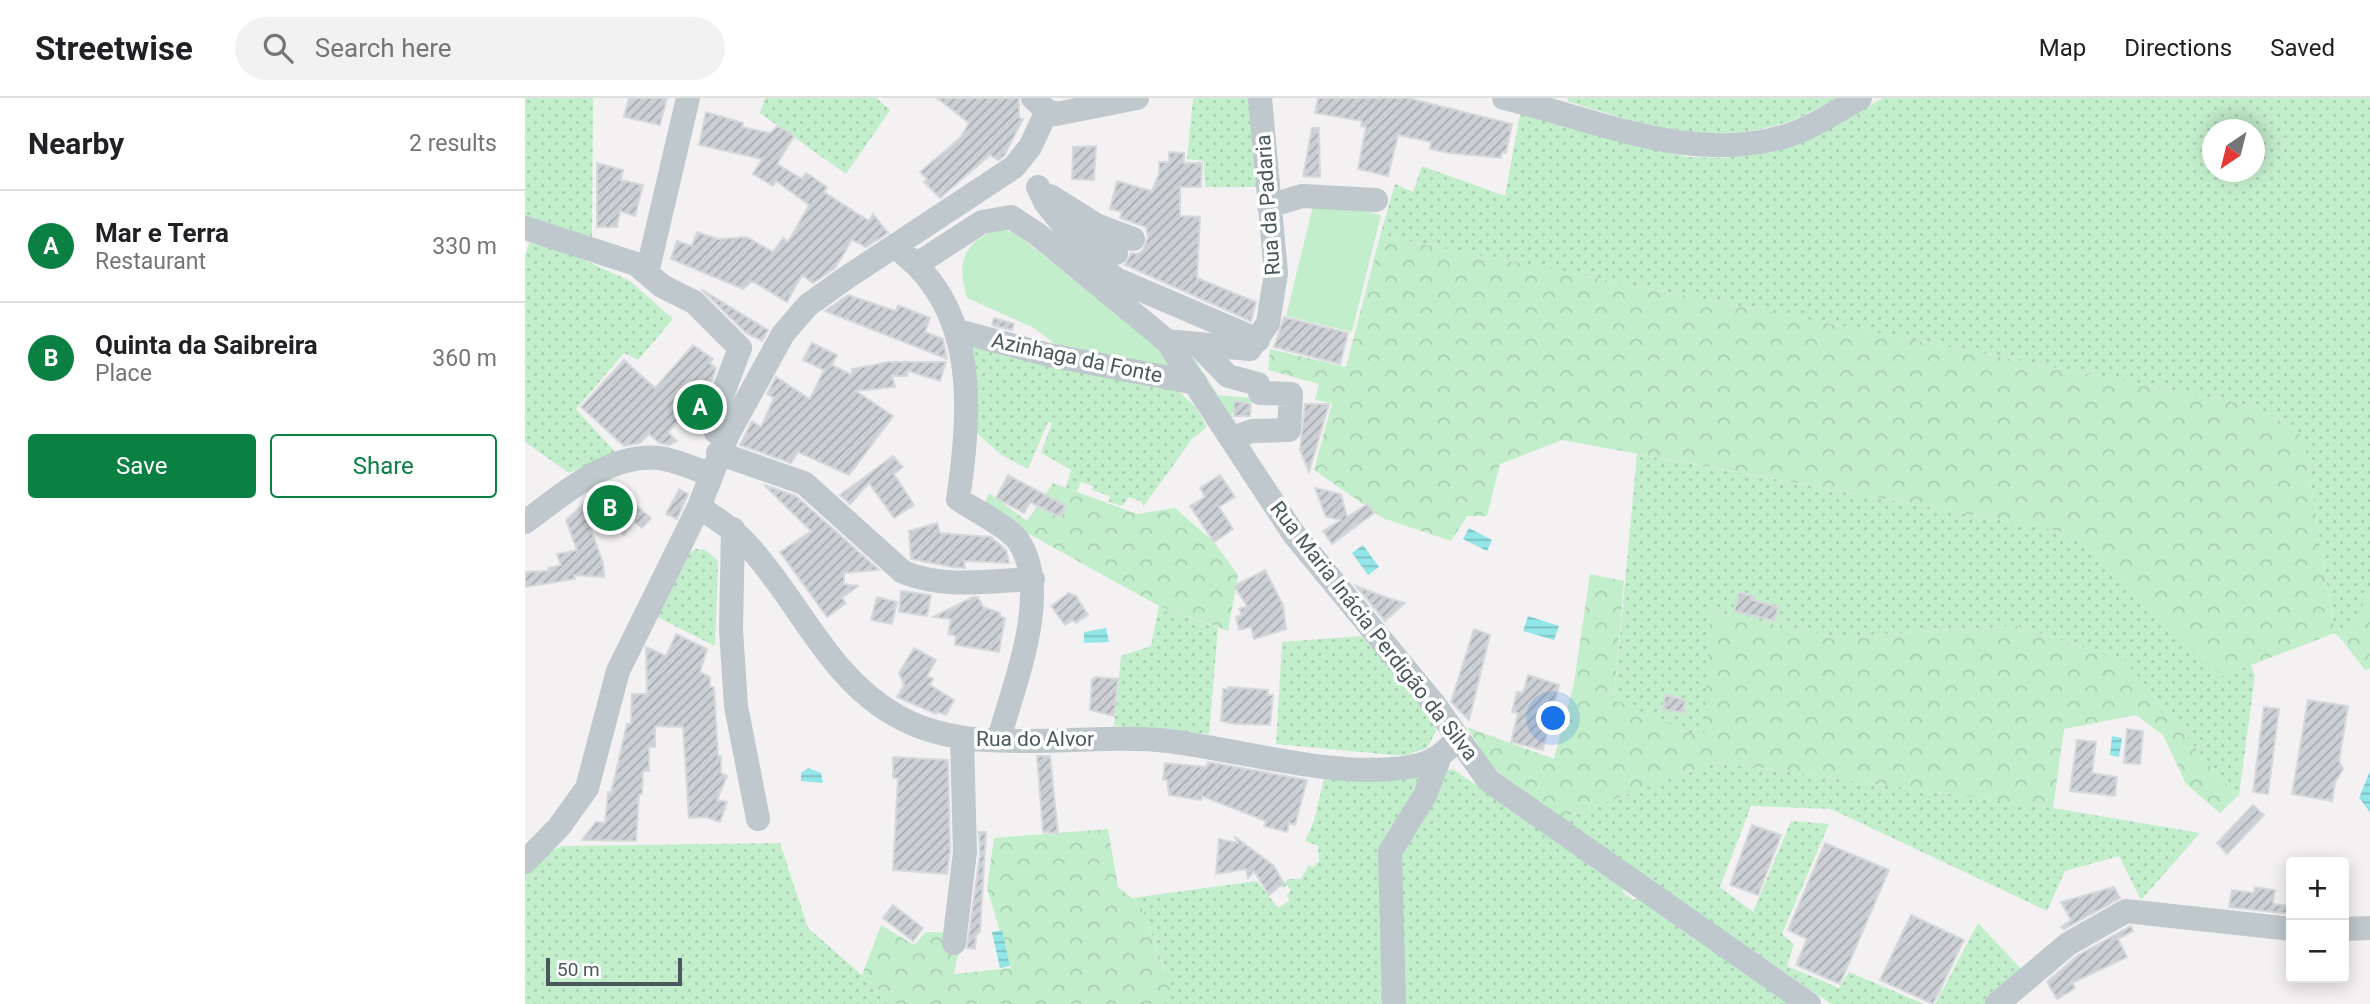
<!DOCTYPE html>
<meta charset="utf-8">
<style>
body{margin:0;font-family:Roboto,sans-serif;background:#f2f2f2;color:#202124}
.controls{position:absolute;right:21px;bottom:21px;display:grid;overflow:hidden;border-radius:7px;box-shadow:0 4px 18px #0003}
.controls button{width:63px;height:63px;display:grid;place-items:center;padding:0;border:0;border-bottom:2px solid #e0e0e0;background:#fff;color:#202124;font:35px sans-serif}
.compass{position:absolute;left:1677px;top:21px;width:63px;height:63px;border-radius:50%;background:#fff;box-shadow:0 4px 18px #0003;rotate:215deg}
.scale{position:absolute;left:21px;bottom:18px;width:136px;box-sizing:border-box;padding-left:7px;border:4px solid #4a585e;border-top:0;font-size:19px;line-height:24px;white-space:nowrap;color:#4a585e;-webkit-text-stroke:5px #fff;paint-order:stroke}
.you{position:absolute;left:1029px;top:621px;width:24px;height:24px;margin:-18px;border:5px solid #fff;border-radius:50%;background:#1a73e8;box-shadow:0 0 0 10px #1a73e833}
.badge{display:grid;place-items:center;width:46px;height:46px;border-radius:50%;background:#0b8043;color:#fff;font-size:23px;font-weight:700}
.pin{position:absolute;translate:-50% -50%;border:4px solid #fff;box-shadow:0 2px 7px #0006}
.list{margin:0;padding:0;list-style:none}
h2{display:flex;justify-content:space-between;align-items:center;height:91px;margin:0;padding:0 28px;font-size:30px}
h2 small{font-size:23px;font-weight:400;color:#757577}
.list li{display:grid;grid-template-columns:46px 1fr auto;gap:21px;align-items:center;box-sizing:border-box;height:112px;padding:0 28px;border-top:2px solid #e0e0e0}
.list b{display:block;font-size:26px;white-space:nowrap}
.list p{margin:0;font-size:23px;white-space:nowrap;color:#757577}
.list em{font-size:23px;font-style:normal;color:#757577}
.actions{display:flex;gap:14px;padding:21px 28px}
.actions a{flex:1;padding:16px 0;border:2px solid #0b8043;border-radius:7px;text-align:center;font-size:24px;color:#0b8043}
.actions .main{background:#0b8043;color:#fff}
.icon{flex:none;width:38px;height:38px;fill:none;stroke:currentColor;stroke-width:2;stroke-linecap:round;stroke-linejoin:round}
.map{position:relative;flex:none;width:1845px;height:906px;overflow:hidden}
header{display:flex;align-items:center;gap:42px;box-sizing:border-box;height:98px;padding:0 35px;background:#fff;border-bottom:2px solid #e0e0e0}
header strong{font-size:33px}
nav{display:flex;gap:38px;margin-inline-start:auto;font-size:24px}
.search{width:490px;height:63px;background:#f2f2f2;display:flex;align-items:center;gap:18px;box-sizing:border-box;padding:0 24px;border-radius:38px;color:#757577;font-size:26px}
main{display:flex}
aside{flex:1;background:#fff}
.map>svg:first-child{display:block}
.grass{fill:url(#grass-dots);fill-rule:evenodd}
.forest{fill:url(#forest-crowns)}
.green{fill:#c3eecc}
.water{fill:url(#water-rules)}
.building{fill:url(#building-hatch);stroke:#d6d9dc;stroke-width:2}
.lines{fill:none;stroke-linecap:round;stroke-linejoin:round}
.minor{stroke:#bec8cd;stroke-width:24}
.labels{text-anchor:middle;stroke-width:7;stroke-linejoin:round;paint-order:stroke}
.street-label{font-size:21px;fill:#4a585e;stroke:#fff}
</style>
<header>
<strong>Streetwise</strong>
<div class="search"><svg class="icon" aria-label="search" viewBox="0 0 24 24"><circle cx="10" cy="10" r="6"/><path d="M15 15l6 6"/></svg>Search here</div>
<nav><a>Map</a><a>Directions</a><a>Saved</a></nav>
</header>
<main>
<aside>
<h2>Nearby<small>2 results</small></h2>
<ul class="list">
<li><span class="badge">A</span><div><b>Mar e Terra</b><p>Restaurant</p></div><em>330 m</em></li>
<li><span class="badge">B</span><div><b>Quinta da Saibreira</b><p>Place</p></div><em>360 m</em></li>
</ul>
<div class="actions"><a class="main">Save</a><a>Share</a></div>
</aside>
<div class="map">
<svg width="1845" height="906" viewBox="0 0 1845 906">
<defs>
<pattern id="grass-dots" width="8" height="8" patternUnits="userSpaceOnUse" patternTransform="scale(1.75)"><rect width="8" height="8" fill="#c3eecc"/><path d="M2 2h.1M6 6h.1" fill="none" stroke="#a9ceb2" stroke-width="1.8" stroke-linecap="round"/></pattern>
<pattern id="forest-crowns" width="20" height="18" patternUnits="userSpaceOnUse" patternTransform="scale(1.75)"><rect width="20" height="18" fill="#c3eecc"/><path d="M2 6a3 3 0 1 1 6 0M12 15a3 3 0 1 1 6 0" fill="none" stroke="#a9ceb2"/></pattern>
<pattern id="water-rules" width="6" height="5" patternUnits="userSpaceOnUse" patternTransform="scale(1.75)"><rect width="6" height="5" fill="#93e6e8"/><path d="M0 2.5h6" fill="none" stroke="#7abdbf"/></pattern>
<pattern id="building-hatch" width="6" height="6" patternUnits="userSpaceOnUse" patternTransform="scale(1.75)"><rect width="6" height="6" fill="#cccfd3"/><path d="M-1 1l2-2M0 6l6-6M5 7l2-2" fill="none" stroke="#a8abae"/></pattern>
</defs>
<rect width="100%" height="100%" fill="#f3f1f2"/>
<path class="grass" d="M 0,0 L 68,0 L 67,141 L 0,123 Z
M 240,0 L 351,0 L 365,12 L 321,76 L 235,15 Z
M 668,0 L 728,0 L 735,89 L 680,89 L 679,63 L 662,61 Z
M 1043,0 L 1311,0 C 1222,58 1136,33 1042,3 Z
M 1358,0 L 1845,0 L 1845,496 L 1817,542 L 1810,535 L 1778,338 L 1732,309 L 855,138 L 870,86 L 888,94 L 897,68 L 980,98 L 995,16 L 1163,59 L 1202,60 L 1288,39 ZM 1688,32 L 1730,32 L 1730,74 L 1688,74 Z
M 7,138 L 105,183 L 148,221 L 113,262 L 99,255 L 51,311 L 91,355 L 44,375 L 0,344 L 0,157 Z
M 443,246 L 645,286 L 670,308 L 682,329 L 667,341 L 618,409 L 617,404 L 604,399 L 597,408 L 584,404 L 585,398 L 567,392 L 568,388 L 556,384 L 552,393 L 541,390 L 546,372 L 516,355 L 527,325 L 523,324 L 503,371 L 475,356 L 451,334 Z
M 1112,356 L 1535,433 L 1576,458 L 1697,578 L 1726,567 L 1730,578 L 1714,697 L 1695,680 L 1600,563 L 1492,528 L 1308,539 L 1185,513 L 1180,642 L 1089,602 Z
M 171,451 L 181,452 L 193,463 L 190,548 L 132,519 L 164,455 Z
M 634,508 L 693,530 L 684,636 L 589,628 L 596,558 L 626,548 Z
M 837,538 L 910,622 L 911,633 L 902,650 L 881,657 L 867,657 L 751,646 L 757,544 Z
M 1190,664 L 1528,710 L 1675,735 L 1616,802 L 1594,758 L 1540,773 L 1522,813 L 1306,711 L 1226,708 L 1195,789 L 1228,814 L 1266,723 L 1304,726 L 1257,836 L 1269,846 L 1262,868 L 1314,890 L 1324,874 L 1399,906 L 1306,906 L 1035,721 Z
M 928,671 L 1098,789 L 1098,795 L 1109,802 L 1113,800 L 1271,906 L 877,906 L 872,757 L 922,672 Z
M 800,676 L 890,676 L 895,680 L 860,747 L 861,906 L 628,906 L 640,872 L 616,807 L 607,800 L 732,783 L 753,810 L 765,802 L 761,797 L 766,793 L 762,787 L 757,790 L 755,788 L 764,781 L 776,781 L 784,767 L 788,769 L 794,763 L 793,748 L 780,743 L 789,723 Z
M 255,745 L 283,830 L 370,906 L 0,906 L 0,774 L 15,759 L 37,748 Z
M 1453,825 L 1499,874 L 1463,906 L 1410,906 Z"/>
<path class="forest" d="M 855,138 L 1732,309 L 1778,338 L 1810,535 L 1697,578 L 1576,458 L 1535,433 L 1037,342 L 975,366 L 962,418 L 942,418 L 926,443 L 858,420 L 789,372 L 807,305 L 790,302 L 794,286 L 743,272 L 745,251 L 821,269 Z
M 528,385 L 612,416 L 650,410 L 689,444 L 713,477 L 703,533 L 634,508 L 457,410 L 464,395 L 502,423 Z
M 1065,476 L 1099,483 L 1089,602 L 1179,641 L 1185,513 L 1308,539 L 1492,528 L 1600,563 L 1695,680 L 1714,697 L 1695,715 L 1661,686 L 1638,637 L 1611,617 L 1539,631 L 1528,710 L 1190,664 L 1035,721 L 968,670 L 942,629 L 1029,661 L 1049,585 Z
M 1845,496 L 1845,571 L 1840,572 L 1817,542 Z
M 583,731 L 593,789 L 616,807 L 646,890 L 628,906 L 370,906 L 337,877 L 356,827 L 389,847 L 401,834 L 424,835 L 434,850 L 429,876 L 486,870 L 462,790 L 469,740 Z"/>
<path class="green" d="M 790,100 L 856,117 L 827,234 L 761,218 Z
M 475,130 L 493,137 L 636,252 L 652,271 L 530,246 L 509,230 L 442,200 C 431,163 438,145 475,130 Z
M 657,248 L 661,248 L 693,297 L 727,300 L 726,305 L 709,303 L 707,319 L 715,331 L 713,334 Z"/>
<path class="water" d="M 944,430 L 967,442 L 962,453 L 938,441 Z
M 838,447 L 854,469 L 843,477 L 827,455 Z
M 1003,518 L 1034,528 L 1029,542 L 998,533 Z
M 581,530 L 584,544 L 559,545 L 559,534 Z
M 1587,638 L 1597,640 L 1594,659 L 1585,657 Z
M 283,670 L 296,675 L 298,685 L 276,683 L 276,675 Z
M 1845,673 L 1845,714 L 1834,700 Z
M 477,832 L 485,868 L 475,870 L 467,834 Z"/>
<path class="building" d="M 104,0 L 142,0 L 135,27 L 99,19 Z
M 412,0 L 494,0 L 494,20 L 498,21 L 479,58 L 473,62 L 465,57 L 415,100 L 399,84 L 402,81 L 395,74 L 435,40 L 444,25 Z
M 793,0 L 883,0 L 987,26 L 981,55 L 977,54 L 976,60 L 924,55 L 905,51 L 906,44 L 873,37 L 863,78 L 833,71 L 841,29 L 836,28 L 837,23 L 790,15 Z
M 181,14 L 218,25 L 217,29 L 245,35 L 253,28 L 269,38 L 252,66 L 277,81 L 281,75 L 302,89 L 299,94 L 344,123 L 348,116 L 363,135 L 341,149 L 327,142 L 310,170 L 288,185 L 277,177 L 262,204 L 227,183 L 218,191 L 146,161 L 152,143 L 167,148 L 172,134 L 193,141 L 222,139 L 248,154 L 258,140 L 263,144 L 284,107 L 251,83 L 248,88 L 228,76 L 237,61 L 174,47 Z
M 787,30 L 794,30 L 795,79 L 778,78 Z
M 571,48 L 569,82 L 547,81 L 548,49 Z
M 644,54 L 659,55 L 659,65 L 677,65 L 676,89 L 655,89 L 655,118 L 675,119 L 672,180 L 731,204 L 726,223 L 600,167 L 606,155 L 613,156 L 618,152 L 623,139 L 621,129 L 595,120 L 597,114 L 585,111 L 592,83 L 627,93 L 634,76 L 634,64 L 644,64 Z
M 72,65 L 98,72 L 96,82 L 118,87 L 110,118 L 95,113 L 92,129 L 72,129 Z
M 176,191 L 243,232 L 237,243 L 221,235 Z
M 323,197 L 371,213 L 373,207 L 405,220 L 400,234 L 418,241 L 422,261 L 300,213 Z
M 759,219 L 823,235 L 815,266 L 749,249 Z
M 469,220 L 489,226 L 487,232 L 467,227 Z
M 287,245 L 312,257 L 307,267 L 327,277 L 327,271 L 363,264 L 421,264 L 415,283 L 383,273 L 382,278 L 367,278 L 370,289 L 331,293 L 368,318 L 324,377 L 273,354 L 266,365 L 215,347 L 227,323 L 236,329 L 249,300 L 242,296 L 251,279 L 285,301 L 299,272 L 278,262 Z
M 168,247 L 188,261 L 185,265 L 191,270 L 173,324 L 162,314 L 143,334 L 152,343 L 144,347 L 134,345 L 124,336 L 115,345 L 99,348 L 56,309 L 99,262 L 130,290 Z
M 709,303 L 726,306 L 725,318 L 709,318 Z
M 780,306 L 804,306 L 784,374 L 775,352 Z
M 368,358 L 378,369 L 369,376 L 389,407 L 369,420 L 344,385 L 325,406 L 315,397 Z
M 483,377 L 541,408 L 535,419 L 505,404 L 499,415 L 471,400 Z
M 695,377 L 710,399 L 694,409 L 708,431 L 689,444 L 665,408 L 680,399 L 675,390 Z
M 84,385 L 126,420 L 117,430 L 109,424 L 99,437 L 59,405 L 65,396 Z
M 239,387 L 271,398 L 354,472 L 319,475 L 319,486 L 333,488 L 317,500 L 321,505 L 302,519 L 255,454 L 286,433 Z
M 790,390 L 816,396 L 822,419 L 843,406 L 849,415 L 807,446 L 798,433 L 816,422 L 801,419 Z
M 154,391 L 163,396 L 152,421 L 141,416 Z
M 57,407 L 78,465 L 79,479 L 49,477 L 50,481 L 0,489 L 0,474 L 24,473 L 23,470 L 36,467 L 32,456 L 52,452 L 41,422 Z
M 412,425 L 415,435 L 466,439 L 481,452 L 484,465 L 439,463 L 440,470 L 427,469 L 386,461 L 384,433 Z
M 740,472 L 758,507 L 761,531 L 729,541 L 726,529 L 714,532 L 711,519 L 717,517 L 714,511 L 722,508 L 709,488 Z
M 831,488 L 863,500 L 880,505 L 860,523 Z
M 376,493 L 406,497 L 402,518 L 374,514 Z
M 544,495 L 551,498 L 563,517 L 551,525 L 548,522 L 540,527 L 526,508 Z
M 1214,495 L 1229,498 L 1228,502 L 1253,509 L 1250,523 L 1209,513 Z
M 352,499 L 372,504 L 367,526 L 346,522 Z
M 448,499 L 453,499 L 458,509 L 475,515 L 475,519 L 480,520 L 474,554 L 430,547 L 431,538 L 423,536 L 426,521 L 408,519 Z
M 949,531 L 965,537 L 944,622 L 926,604 Z
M 151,536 L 182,551 L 175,574 L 185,579 L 185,589 L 189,589 L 193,658 L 196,658 L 196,675 L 202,678 L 192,702 L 202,704 L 195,724 L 181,719 L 164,720 L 158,629 L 130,628 L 130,649 L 124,649 L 124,673 L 118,673 L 117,696 L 114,696 L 111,743 L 57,742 L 71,724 L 80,725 L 83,694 L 86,695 L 102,626 L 106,626 L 107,596 L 122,596 L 121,549 L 141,558 Z
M 389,550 L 411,562 L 402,578 L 408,581 L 405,587 L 429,602 L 421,617 L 412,614 L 411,616 L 372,599 L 379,587 L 374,575 Z
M 1003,577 L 1034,587 L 1018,652 L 986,644 L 993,615 L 987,614 L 992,594 L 998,595 Z
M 570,579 L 593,581 L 589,618 L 565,612 L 567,582 Z
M 703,589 L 743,592 L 742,597 L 748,597 L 745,627 L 710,626 L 696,623 L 698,591 L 703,591 Z
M 1140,597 L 1160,602 L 1158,615 L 1138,611 Z
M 1783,602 L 1823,608 L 1814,663 L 1818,671 L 1810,684 L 1807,703 L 1767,696 Z
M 1739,609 L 1754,611 L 1743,696 L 1728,694 Z
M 1602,631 L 1618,633 L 1615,666 L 1599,665 Z
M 1552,642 L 1571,644 L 1567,675 L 1592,679 L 1590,698 L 1545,693 Z
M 512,658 L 525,658 L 533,735 L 518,734 Z
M 368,659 L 423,662 L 425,753 L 422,776 L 368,772 L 373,680 L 368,680 Z
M 683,664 L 782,682 L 770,727 L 764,725 L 762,734 L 739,728 L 741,723 L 677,698 L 676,702 L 644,697 L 642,682 L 638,682 L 640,665 L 681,669 Z
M 1728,707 L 1739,717 L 1702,756 L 1692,745 Z
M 1227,727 L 1256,737 L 1233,797 L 1205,787 Z
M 454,734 L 461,734 L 455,833 L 451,838 L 450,851 L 442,850 L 455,756 Z
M 709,738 L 748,767 L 759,785 L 744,797 L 729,773 L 723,780 L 721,771 L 691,776 L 694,741 L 713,745 Z
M 1300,745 L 1364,772 L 1315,886 L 1271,867 L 1282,841 L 1263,832 Z
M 1589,789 L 1595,800 L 1539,831 L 1536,829 L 1546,822 L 1536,804 Z
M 1730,789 L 1750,792 L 1748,806 L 1766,808 L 1766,816 L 1704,809 L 1707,792 L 1729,795 Z
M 368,807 L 398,830 L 388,843 L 358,820 Z
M 1386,817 L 1439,842 L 1408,906 L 1355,882 Z
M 1606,828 L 1608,833 L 1593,841 L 1602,859 L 1547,885 L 1550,890 L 1532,901 L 1522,884 L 1552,858 Z"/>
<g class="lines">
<path class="minor" d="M 508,0 L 522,13 L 531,16 L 612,0
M 979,0 C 1071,21 1168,68 1264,37 C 1289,29 1312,13 1335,0
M 513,89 L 520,104 L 565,161 L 591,181 L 733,242
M 525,98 L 571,127 L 608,141
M 744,108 L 777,98 L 851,102
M 0,130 L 111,166 L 137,188 L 169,204 L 215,250 L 187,324 L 191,334 L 202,338
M 553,139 L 591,155
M 379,156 C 453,215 446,316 433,401 C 447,411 486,430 494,444 C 527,495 489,585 474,641
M 392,166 L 457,124 L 486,119 L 512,136 L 642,243 L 768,435 L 909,606 L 963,682 L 1284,906
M 122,175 L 163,0
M 433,233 L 524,257 L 671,285
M 642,243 L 725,251 L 743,225 L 751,175 L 735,0
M 672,246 L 703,278 L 733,286 L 735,295 L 766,296 L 764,332 L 727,333 L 707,340
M 193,355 L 279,385 L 378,474 C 419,491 465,483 508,481
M 174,409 C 194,422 212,434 227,452 C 276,507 305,581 372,618 C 448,662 557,633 643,643 C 717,652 810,681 884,669 C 906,666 918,657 932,641
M 0,424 C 39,396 83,355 134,360 C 151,362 169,371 186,376
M 208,431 L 206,532 L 211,608 L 233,721
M 0,764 L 34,729 L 62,690 L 93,573 L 174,409 L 202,338 L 258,236 L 283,207 L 321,180 L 489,69 L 505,49 L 522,13
M 1819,831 L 1845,830
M 429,845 L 440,754 L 437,640
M 869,906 L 865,754 L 900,697 L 914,661
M 1472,906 L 1543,846 L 1601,813 L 1766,831"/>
</g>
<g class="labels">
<g class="street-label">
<text transform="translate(743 107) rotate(-94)" y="7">Rua da Padaria</text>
<text transform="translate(552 260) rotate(12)" y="7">Azinhaga da Fonte</text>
<text transform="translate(849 533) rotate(52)" y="7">Rua Maria Inácia Perdigão da Silva</text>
<text x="510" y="648">Rua do Alvor</text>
</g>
</g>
</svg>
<div class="controls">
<button>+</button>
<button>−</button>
</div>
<svg class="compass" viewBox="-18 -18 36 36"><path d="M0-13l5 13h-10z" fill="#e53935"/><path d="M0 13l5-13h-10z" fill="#757577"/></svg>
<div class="scale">50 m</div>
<div class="you"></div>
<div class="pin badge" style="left:175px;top:309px">A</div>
<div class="pin badge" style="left:85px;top:410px">B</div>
</div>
</main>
